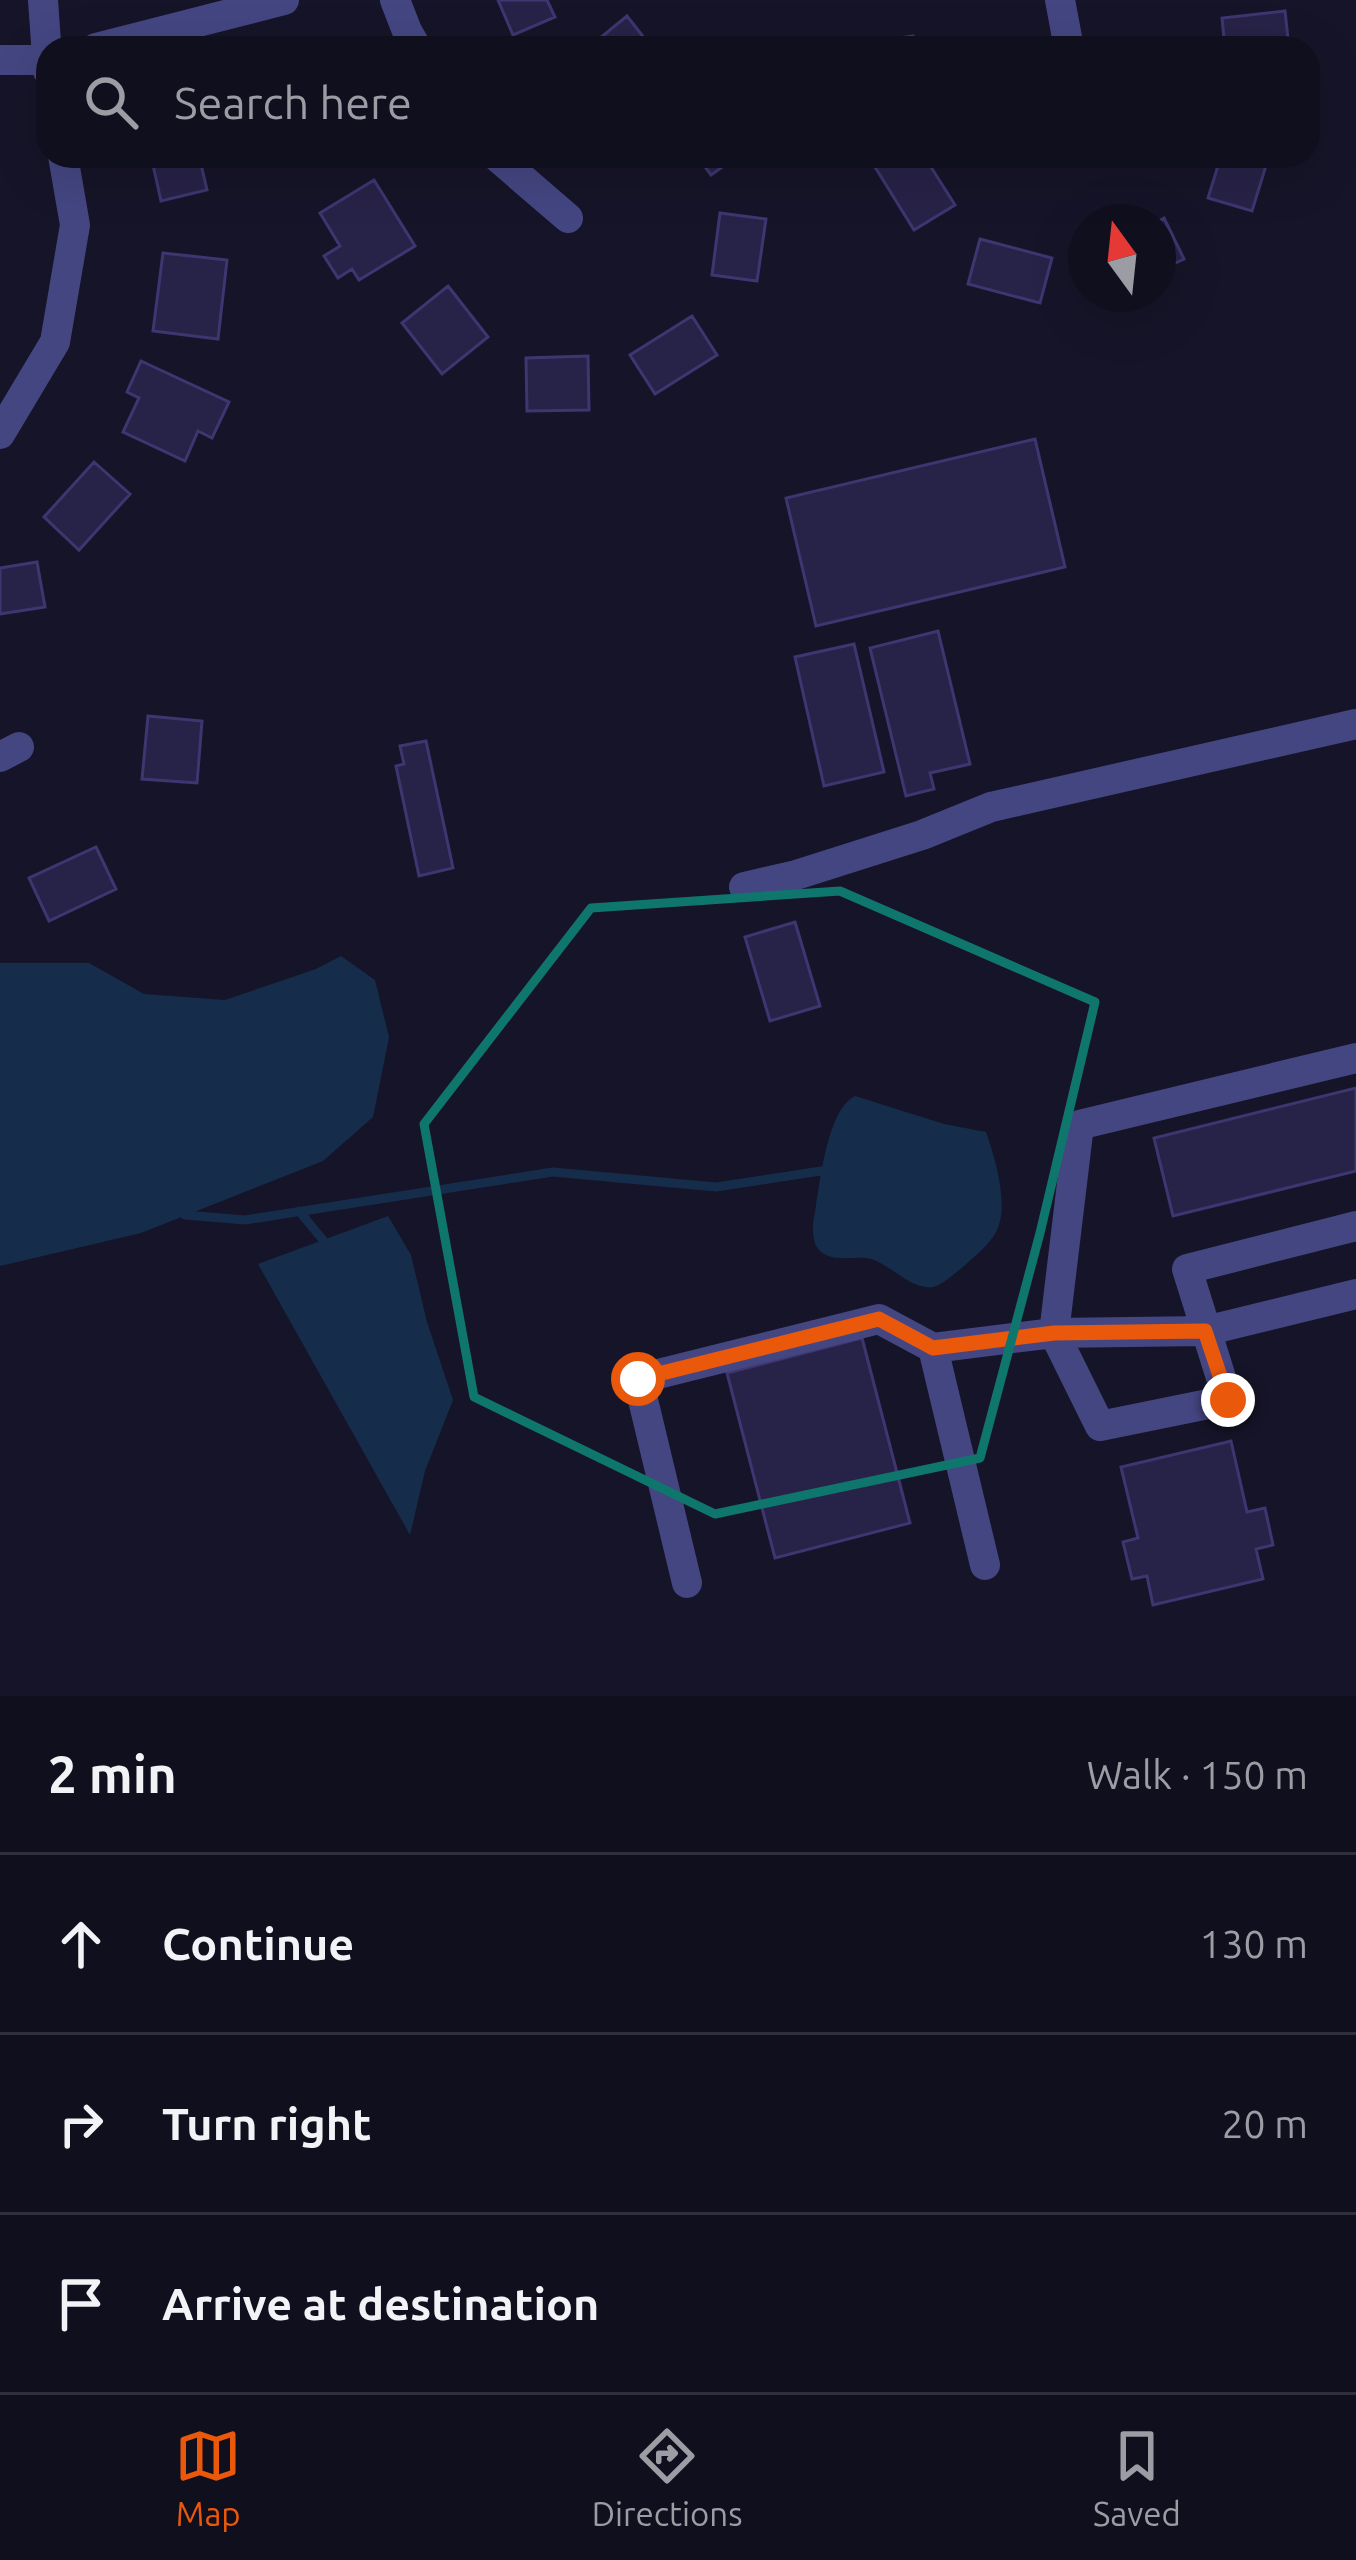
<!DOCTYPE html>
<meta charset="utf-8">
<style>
body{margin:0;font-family:Ubuntu,sans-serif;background:#1e1d2b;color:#f1f3f6}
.compass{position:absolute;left:1068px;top:204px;width:108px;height:108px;border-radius:50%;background:#100f1e;box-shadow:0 12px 48px #0002;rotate:345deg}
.stop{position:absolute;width:36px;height:36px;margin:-27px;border:9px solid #ea580c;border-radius:50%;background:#fff}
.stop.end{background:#ea580c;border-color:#fff;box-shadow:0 3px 12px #0008}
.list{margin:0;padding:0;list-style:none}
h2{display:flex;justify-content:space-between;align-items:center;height:156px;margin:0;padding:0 48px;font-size:51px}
h2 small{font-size:39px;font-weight:400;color:#9c9ca4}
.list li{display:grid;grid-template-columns:78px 1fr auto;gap:36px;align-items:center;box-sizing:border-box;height:180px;padding:0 48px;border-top:3px solid #302f3c}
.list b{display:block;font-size:45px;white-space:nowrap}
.list em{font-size:39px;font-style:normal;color:#9c9ca4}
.icon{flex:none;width:66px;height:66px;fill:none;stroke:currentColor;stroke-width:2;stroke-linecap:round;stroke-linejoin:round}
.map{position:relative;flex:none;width:1356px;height:1696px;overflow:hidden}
.search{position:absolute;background:#100f1e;box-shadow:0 12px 48px #0002;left:36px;right:36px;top:36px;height:132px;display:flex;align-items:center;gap:30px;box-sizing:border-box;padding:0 42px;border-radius:36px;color:#9c9ca4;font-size:45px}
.sheet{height:696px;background:#100f1e}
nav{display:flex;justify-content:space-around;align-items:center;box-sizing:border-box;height:168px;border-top:3px solid #302f3c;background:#100f1e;font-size:33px;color:#9c9ca4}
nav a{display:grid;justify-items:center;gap:6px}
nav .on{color:#ea580c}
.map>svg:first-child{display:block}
.water{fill:#152d4b}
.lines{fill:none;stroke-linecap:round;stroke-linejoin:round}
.stream{stroke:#152d4b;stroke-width:9}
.building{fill:#272247;stroke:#3e3671;stroke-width:3}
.minor{stroke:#444682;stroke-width:30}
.route{stroke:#ea580c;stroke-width:15}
.marked{fill:none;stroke:#0f766e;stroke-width:9;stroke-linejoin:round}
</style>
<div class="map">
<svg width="1356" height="1696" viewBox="0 0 1356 1696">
<rect width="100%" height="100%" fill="#161428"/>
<path class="water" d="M 341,956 L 375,980 L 389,1037 L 373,1117 L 323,1161 L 141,1233 L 0,1266 L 0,963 L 89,963 L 144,994 L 225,1000 L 316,969 Z
M 855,1096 L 944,1124 L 986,1132 C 995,1158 1010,1206 996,1232 C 990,1244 974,1257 964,1266 C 955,1273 944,1284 933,1287 C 912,1290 893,1267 874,1260 C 858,1254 834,1264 820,1251 C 813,1244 813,1235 813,1225 C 819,1193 825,1111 855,1096 Z
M 388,1216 L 411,1255 L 427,1322 L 453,1400 L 425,1471 L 410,1535 L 258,1264 Z"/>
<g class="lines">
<path class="stream" d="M 299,1211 L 323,1240
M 185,1215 L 245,1220 L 553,1172 L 716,1187 L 834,1169"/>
</g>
<path class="building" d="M 498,0 L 547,0 L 555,17 L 513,35 Z
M 1285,11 L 1289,48 L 1225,48 L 1222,18 Z
M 627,16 L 652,48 L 588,48 Z
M 913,36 L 914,48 L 857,48 L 857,44 Z
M 151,156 L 199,156 L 207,190 L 161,201 Z
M 697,156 L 738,156 L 711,175 Z
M 893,156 L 924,156 L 955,205 L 914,230 L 875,167 Z
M 1221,156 L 1269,156 L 1252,211 L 1208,198 Z
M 374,180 L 415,246 L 359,280 L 352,269 L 338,278 L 324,256 L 340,246 L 320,213 Z
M 720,213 L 766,219 L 757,281 L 712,275 Z
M 1164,218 L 1184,259 L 1158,271 L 1157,222 Z
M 980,239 L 1052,258 L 1040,303 L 968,284 Z
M 163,253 L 227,260 L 218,339 L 153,331 Z
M 448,286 L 488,337 L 442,374 L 402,323 Z
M 692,316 L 717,355 L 655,394 L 630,355 Z
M 588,356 L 589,410 L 527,411 L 526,358 Z
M 141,361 L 229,402 L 212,438 L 198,431 L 185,461 L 123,432 L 139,398 L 127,392 Z
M 1035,439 L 1065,567 L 816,626 L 786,498 Z
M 94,462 L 130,494 L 79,550 L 44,517 Z
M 37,562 L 45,607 L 0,614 L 0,568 Z
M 938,631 L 970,764 L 930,773 L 934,789 L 906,796 L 870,648 Z
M 854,644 L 884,772 L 824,786 L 795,657 Z
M 148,716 L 202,721 L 197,783 L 142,779 Z
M 426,741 L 453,868 L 419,876 L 396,766 L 404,764 L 400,746 Z
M 96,847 L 116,889 L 49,921 L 29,878 Z
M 795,922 L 820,1006 L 770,1021 L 745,937 Z
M 1356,1088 L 1356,1171 L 1173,1216 L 1154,1138 Z
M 862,1338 L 910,1523 L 775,1558 L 727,1373 Z
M 1231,1441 L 1247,1512 L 1265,1508 L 1273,1545 L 1256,1549 L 1263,1579 L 1153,1605 L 1147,1576 L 1132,1579 L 1123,1542 L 1138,1538 L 1121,1467 Z"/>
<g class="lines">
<path class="minor" d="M 43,0 L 48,71
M 395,0 L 407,31 L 417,48
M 1060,0 L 1069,48
M 96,48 L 284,0
M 0,60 L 48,60
M 496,156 L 568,218
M 0,434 L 55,342 L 75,225 L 63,156
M 0,757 L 19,747
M 744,887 L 796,875 L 922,835 L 991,807 L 1356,724
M 1356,1058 L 1079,1125 L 1054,1333 L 1100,1426 L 1228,1400 L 1187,1269 L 1356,1226
M 933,1348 L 985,1565
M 687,1583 L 638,1379 L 879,1319 L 933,1348 L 1054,1333 L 1205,1331 L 1356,1294"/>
</g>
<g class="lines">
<path class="route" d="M 638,1379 L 879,1319 L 933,1348 L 1054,1333 L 1205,1331 L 1228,1400"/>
</g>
<path class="marked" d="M 840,891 L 1095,1002 L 1040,1233 L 980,1458 L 715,1514 L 474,1397 L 424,1124 L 591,908 Z"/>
</svg>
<svg class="compass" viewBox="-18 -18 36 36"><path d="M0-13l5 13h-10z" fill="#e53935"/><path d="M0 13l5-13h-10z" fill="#9c9ca4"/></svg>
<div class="stop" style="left:638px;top:1379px"></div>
<div class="stop end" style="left:1228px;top:1400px"></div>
<div class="search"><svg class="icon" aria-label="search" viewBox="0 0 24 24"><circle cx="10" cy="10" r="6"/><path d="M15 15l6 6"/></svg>Search here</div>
</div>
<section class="sheet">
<h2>2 min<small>Walk · 150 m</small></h2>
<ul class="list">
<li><svg class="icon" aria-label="ahead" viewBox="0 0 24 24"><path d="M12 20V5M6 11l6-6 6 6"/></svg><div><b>Continue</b></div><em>130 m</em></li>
<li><svg class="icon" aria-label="right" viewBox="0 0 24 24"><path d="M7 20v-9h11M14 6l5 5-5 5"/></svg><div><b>Turn right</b></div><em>20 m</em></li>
<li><svg class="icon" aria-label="arrive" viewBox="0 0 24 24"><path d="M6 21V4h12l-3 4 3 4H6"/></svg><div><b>Arrive at destination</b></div></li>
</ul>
</section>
<nav>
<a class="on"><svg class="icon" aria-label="map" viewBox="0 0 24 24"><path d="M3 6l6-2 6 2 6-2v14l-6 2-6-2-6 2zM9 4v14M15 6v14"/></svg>Map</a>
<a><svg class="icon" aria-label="directions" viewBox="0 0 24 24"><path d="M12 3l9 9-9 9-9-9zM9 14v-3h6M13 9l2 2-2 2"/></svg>Directions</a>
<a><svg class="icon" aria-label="saved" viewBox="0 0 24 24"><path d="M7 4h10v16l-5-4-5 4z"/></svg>Saved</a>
</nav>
